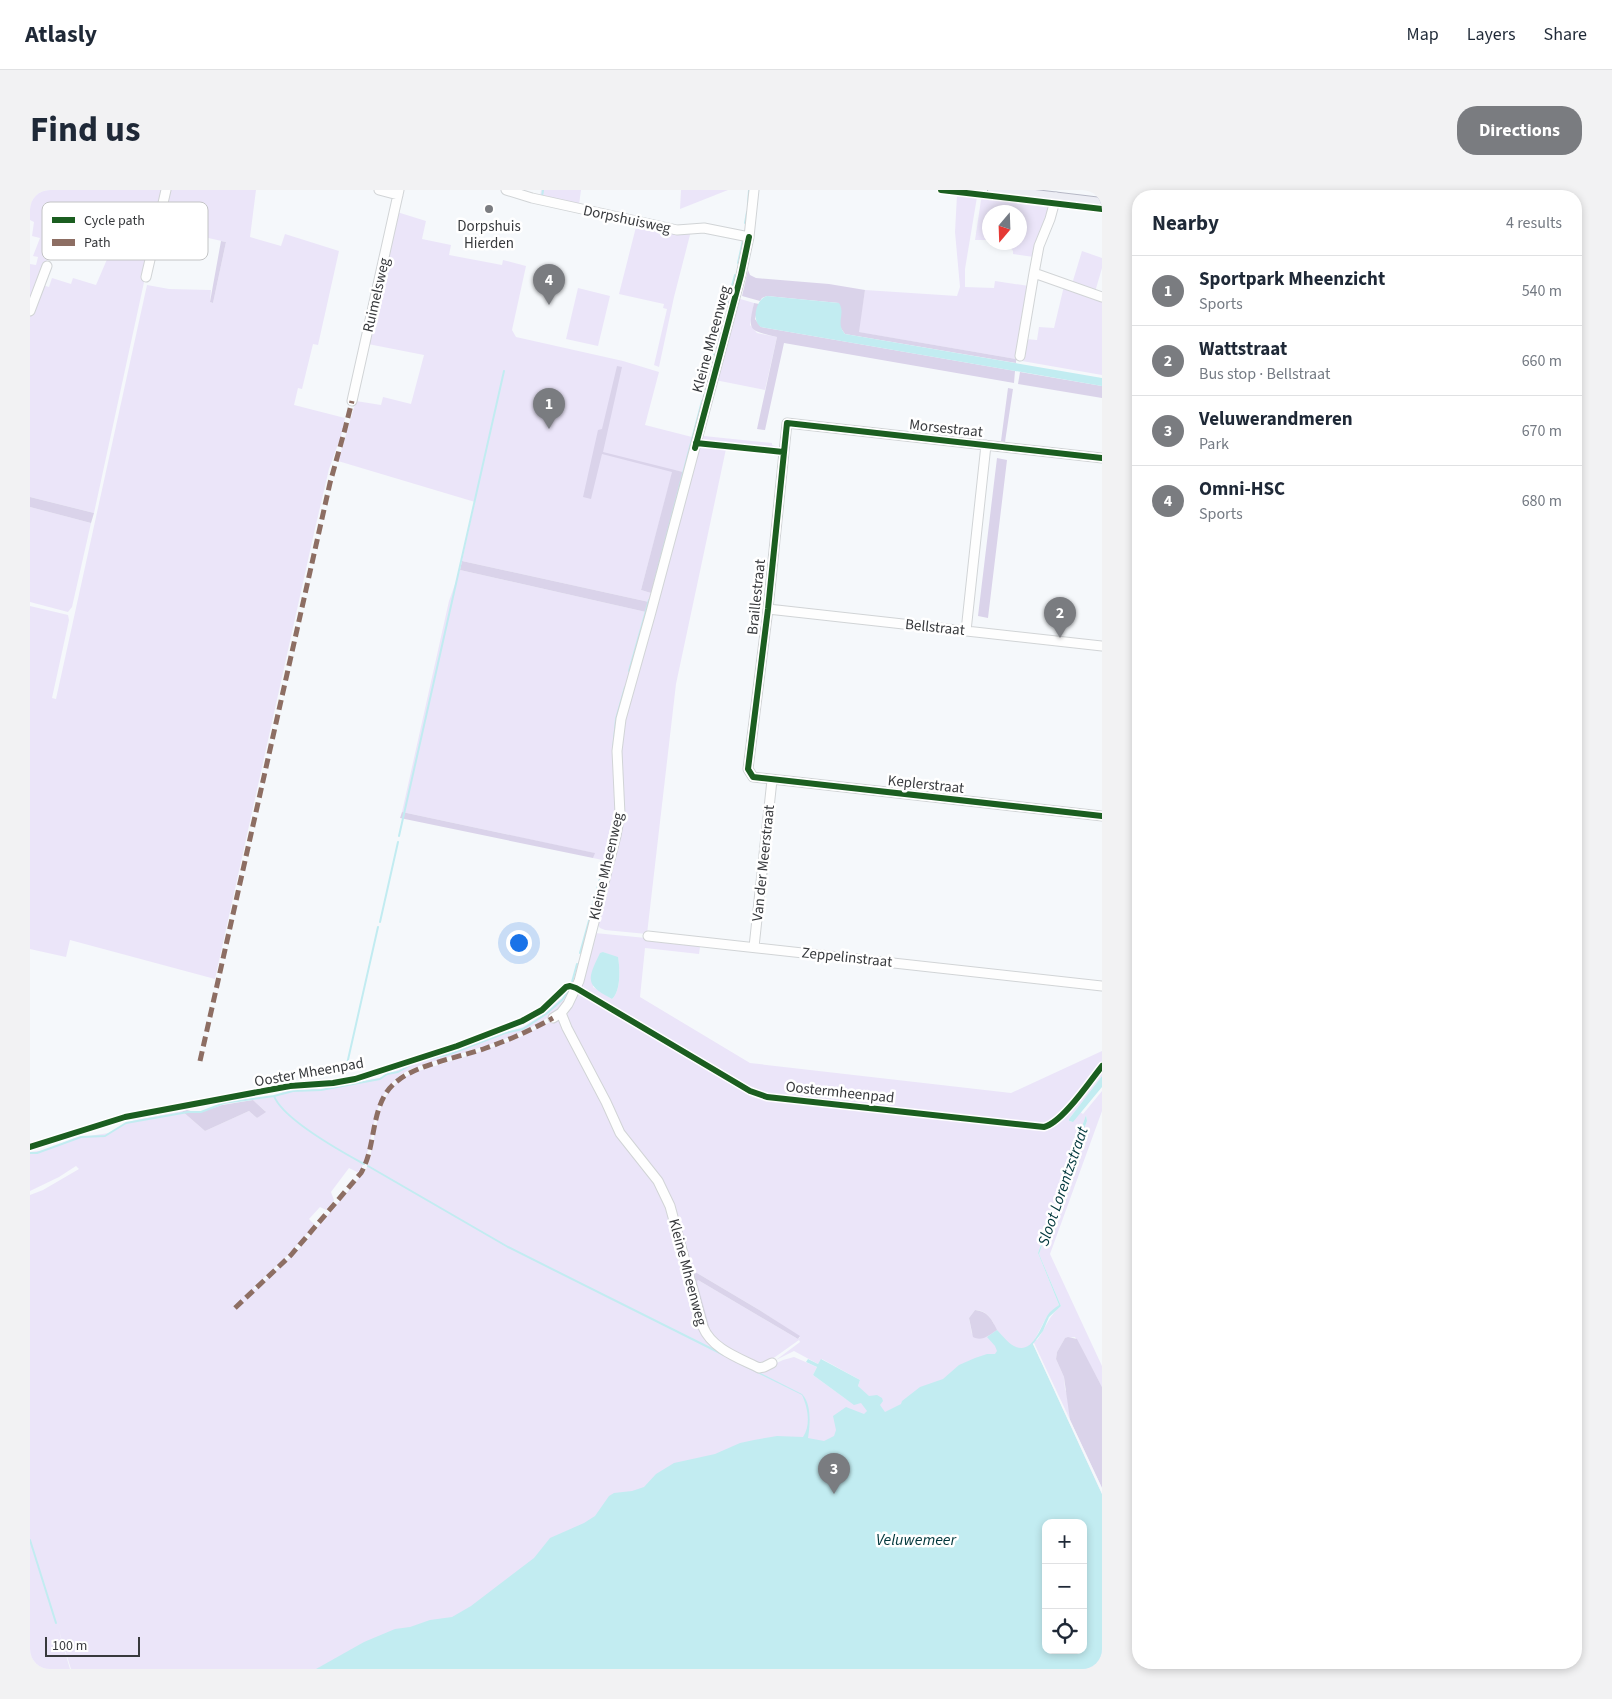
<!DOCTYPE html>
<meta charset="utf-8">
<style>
body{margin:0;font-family:"Source Sans 3",sans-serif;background:#f2f2f3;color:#1f2937}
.controls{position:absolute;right:15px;bottom:15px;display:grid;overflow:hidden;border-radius:10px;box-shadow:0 2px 8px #0003}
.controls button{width:45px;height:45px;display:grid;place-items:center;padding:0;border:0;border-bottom:1px solid #e0e1e3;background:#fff;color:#1f2937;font:25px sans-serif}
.compass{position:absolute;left:952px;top:15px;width:45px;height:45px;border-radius:50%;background:#fff;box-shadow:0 2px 8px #0003;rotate:199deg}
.scale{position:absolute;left:15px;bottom:12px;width:95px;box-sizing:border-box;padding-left:5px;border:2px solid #383a3d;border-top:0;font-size:14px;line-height:18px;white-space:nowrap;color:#383a3d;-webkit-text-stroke:4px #fff;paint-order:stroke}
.you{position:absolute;left:488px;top:752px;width:18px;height:18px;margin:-12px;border:4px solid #fff;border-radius:50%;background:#1a73e8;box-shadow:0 0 0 8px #1a73e833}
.badge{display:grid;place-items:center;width:32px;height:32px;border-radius:50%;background:#7a7c80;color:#fff;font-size:16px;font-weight:700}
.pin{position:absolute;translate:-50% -41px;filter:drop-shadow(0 1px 2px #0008)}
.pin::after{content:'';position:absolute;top:26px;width:18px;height:15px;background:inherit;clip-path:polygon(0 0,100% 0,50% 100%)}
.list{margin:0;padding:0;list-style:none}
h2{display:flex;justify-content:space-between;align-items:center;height:65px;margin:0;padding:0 20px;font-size:21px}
h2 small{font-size:16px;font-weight:400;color:#747a83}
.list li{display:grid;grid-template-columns:32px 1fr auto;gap:15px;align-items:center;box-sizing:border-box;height:70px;padding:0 20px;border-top:1px solid #e0e1e3}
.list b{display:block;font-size:19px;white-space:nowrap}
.list p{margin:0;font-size:16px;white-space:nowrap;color:#747a83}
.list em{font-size:16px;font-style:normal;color:#747a83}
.icon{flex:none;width:28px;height:28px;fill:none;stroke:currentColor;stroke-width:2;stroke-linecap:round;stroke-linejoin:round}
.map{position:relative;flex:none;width:1072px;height:1479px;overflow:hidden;border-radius:20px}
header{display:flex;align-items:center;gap:30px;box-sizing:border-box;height:70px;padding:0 25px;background:#fff;border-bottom:1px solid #e0e1e3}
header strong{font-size:24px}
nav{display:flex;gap:28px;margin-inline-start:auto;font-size:18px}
.intro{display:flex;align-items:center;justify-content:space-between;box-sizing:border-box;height:120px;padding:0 30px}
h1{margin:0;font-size:35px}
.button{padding:12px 22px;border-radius:20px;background:#7a7c80;color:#fff;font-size:18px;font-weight:700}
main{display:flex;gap:30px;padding:0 30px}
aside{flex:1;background:#fff;border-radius:20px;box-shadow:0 2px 8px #0003}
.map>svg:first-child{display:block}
.green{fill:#ebe5f9;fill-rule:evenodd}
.forest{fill:#dad3ea}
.water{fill:#c2ecf1;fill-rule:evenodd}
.pier{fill:#f5f8fb}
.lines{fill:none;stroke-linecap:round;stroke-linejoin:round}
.stream{stroke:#c2ecf1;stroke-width:2}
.minor-casing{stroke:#d1d4d6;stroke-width:11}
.major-casing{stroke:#b6b8c6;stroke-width:12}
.minor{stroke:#fefefe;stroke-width:9}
.major{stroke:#ecedf4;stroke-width:10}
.quiet{stroke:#8d6e63;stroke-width:5;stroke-dasharray:10 5;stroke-linecap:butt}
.cycleway-casing{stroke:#fff;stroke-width:9}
.cycleway{stroke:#1b5e20;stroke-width:6}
.poi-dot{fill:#7a7c80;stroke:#fff;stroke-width:2}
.labels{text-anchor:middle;stroke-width:5;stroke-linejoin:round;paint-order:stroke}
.street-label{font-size:15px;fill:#383a3d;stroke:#fff}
.poi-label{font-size:15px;fill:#383a3d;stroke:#fff}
.water-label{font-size:16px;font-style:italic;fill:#00373c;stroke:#fff}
.key{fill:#fff;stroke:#c3c4c5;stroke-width:1}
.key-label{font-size:14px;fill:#383a3d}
</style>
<header>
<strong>Atlasly</strong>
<nav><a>Map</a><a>Layers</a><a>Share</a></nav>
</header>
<div class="intro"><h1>Find us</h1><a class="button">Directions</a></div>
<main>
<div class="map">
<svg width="1072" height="1479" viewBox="0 0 1072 1479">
<rect width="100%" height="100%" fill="#f5f8fb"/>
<path class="green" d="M 0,0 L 134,0 L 64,323 L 0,307 L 0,123 L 12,95 L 19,97 L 22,88 L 41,94 L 43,88 L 66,95 L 84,53 L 29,36 L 0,119 L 0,74 L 6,75 L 8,67 L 3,66 L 10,48 L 2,46 L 4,32 L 0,30 Z
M 138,0 L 226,0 L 220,47 L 251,56 L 255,44 L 309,61 L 288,155 L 283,154 L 272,199 L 268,198 L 264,215 L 315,228 L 311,246 L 299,279 L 284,343 L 185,789 L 40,750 L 36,767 L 0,759 L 0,416 L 38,425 L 39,430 L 22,508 L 26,509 L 117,95 L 139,99 L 181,100 L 180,112 L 183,113 L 196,52 L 130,37 Z
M 511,0 L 551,0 L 549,15 L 510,6 Z
M 651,0 L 698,0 L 650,19 Z
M 927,5 L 947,7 L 935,79 L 935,97 L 964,98 L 965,91 L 999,96 L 986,169 L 828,142 L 835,100 L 927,106 L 930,97 L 925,42 Z
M 953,7 L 1021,16 L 1004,67 L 983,64 L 983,61 L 977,53 L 989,52 L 989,22 L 959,22 L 959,50 L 945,50 L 951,10 Z
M 367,22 L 396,31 L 392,49 L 421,55 L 419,65 L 472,75 L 473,70 L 496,76 L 482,140 L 486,147 L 593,171 L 629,182 L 615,235 L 662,247 L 653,282 L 643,280 L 611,400 L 621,403 L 619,412 L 432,371 L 445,312 L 308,271 L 326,211 L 351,215 L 353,207 L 381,214 L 394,165 L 338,154 Z
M 607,33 L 661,41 L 644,107 L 629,177 L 624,175 L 637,119 L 633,118 L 634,114 L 589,104 Z
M 1052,61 L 1072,68 L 1072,78 L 1065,102 L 1042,94 Z
M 1034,96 L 1072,108 L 1072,185 L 992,171 L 996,149 L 1007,150 L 1009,137 L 1024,138 Z
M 548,98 L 580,106 L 568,156 L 536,149 Z
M 707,108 L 724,113 L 720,135 L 727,143 L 747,147 L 735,200 L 685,190 Z
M 674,246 L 742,253 L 742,255 L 748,257 L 749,260 L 669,252 L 670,247 Z
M 670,256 L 696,259 L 646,494 L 617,744 L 575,740 L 570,738 L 567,734 L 592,633 L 591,544 Z
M 0,317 L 61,333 L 42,417 L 38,422 L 0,412 Z
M 430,380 L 616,422 L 610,455 L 589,528 L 588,624 L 577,671 L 563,668 L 564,663 L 372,622 L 419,411 Z
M 565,743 L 667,753 L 670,757 L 669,764 L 615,758 L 610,807 L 720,873 L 981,903 L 1072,861 L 1072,873 L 1029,927 L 1021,933 L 1014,935 L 728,903 L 552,799 L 550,798 ZM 573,762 L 588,768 C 590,778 591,801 582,809 L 563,797 Z
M 548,801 L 718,903 L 737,909 L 1014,939 C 1032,935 1060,893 1072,878 L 1072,886 L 1039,929 L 1039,931 L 1042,932 L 1050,922 L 1053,924 L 1072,901 L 1072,921 L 1020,1064 L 1072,1176 L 1072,1197 L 1045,1147 L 1035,1148 L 1027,1162 L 1026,1169 L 1034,1187 L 1035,1199 L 1072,1283 L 1072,1479 L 41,1479 L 28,1438 L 40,1479 L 0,1479 L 0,1005 L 13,1000 L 49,979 L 46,976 L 29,987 L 0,1001 L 0,962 L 16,960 L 45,948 L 79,943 L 97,933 L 106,930 L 152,921 L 175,941 L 219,921 L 227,928 L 235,921 L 223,910 L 241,907 L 258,900 L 296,899 L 349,888 L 386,872 L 430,860 L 493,837 L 514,824 L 528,810 L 540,806 C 518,840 450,858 412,869 C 397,874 378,877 366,889 C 338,916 347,952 329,983 L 319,978 L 301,1002 L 304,1010 L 296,1020 L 290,1017 L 279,1029 L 285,1035 L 258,1065 L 223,1098 L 225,1100 L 271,1057 L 336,980 L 340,968 L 349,922 L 356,906 L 367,892 L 382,883 L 434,867 L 486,849 L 526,829 L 530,830 L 543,852 L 589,946 L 628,997 L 636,1011 L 673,1142 L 681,1154 L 732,1180 L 753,1170 L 764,1167 L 787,1177 L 783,1185 L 816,1209 L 832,1201 L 828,1196 L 830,1190 L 792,1169 L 788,1174 L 764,1161 L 746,1170 L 770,1152 L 769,1150 L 731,1177 L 686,1153 L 678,1144 L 681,1142 L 680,1139 L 667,1092 L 668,1090 L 768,1149 L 770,1147 L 731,1121 L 667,1083 L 663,1083 L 660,1085 L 644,1018 L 637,1001 L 591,942 L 580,916 L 537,833 L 536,825 L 538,824 L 538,818 ZM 1056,925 L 1057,931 L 1009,1064 L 1031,1116 C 1019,1125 1016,1138 1007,1150 L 1005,1149 L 1017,1126 L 1029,1115 L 1008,1063 ZM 945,1120 C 954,1120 960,1126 964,1134 L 942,1144 L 939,1128 ZM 1016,1333 L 1053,1333 L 1053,1460 L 1016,1460 Z"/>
<path class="forest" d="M 191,51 L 196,52 L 183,113 L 180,112 Z
M 718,80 L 720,85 L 726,88 L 799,94 L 835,100 L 829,142 L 986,169 L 986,173 L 815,144 L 810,137 L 809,113 L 737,106 L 732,108 L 730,111 L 712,106 Z
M 724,113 L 729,114 L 725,129 L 731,137 L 985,181 L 984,193 L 754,153 L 735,240 L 727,239 L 747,147 C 720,140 717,143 724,113 Z
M 587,176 L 592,177 L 573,262 L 653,282 L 621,403 L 611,400 L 642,282 L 572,264 L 561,309 L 553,307 L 568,240 L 572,239 Z
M 990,182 L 1072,196 L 1072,208 L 988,194 Z
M 978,198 L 983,199 L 975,252 L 971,251 Z
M 967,268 L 977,270 L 958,428 L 948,426 Z
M 0,307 L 64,323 L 61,333 L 0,317 Z
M 432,371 L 619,412 L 616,422 L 430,380 Z
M 372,622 L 565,663 L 563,668 L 370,628 Z
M 223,910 L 236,922 L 227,928 L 219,921 L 175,941 L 152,921 L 157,920 L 168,923 L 192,915 Z
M 663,1083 L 667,1083 L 731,1121 L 770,1146 L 768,1149 L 668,1090 L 667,1092 L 680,1139 L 681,1142 L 678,1144 L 660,1085 Z
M 945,1120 C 957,1121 962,1129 967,1140 C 959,1145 952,1152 943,1147 L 939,1128 Z
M 1038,1147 L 1047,1149 L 1072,1197 L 1072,1298 L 1040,1230 L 1034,1187 L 1026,1169 L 1027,1162 L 1035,1148 Z"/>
<path class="water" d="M 737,106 L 809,113 C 816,124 805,133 815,144 L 1072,188 L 1072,196 L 731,137 C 721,131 726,109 737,106 Z
M 573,762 L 588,767 C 590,778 591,801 582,809 C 555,795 557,790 570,763 Z
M 1072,886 L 1072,897 L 1043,932 L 1039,931 L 1039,929 Z
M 1056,925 L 1057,931 L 1009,1064 L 1031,1116 L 1019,1127 L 1013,1141 L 1003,1154 L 1072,1304 L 1072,1479 L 286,1479 L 334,1452 L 365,1439 L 380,1437 L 400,1430 L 422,1427 L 441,1416 L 504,1368 L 520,1348 L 554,1333 L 565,1326 L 579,1306 L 584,1303 L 602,1301 L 614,1297 L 626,1284 L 644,1273 L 685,1264 L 710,1253 L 724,1250 L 747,1246 L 773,1247 C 781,1235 778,1218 772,1205 L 705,1172 L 705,1170 L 772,1204 C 782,1214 780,1236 778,1248 L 794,1251 L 804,1246 L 806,1240 L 803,1226 L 816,1217 L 834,1224 L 837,1221 L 831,1213 L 824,1215 L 783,1185 L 787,1177 L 776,1172 L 778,1169 L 788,1174 L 791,1169 L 830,1190 L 828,1196 L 839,1206 L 847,1205 L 852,1208 L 853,1211 L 850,1215 L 855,1222 L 871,1214 L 872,1211 L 890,1197 L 913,1189 L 929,1175 L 945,1168 L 957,1164 L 965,1164 L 967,1161 L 965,1156 L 957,1147 L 967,1140 C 972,1145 978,1153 984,1156 C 1002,1166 1011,1137 1017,1126 C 1020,1121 1025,1118 1029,1115 L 1008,1063 ZM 1016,1333 L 1053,1333 L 1053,1460 L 1016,1460 Z"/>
<path class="pier" d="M 1004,1153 L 1072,1298 L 1072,1304 L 1003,1154 Z"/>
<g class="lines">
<path class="stream" d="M 512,7 L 513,0
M 718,15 L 719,0
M 715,33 L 717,22
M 708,73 L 713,50
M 692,133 L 705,85
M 687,155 L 691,140
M 684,164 L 686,160
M 678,187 L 683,171
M 674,205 L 677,193
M 625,390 L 672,211
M 599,481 L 619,410
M 583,560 L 586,529 L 595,497
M 369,646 L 474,181
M 577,662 L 585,630
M 561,721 L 575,670
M 350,732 L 368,652
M 550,763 L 560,727
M 542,792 L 547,774
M 315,883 L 348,737
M 244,906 C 253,929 312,962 334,974
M 0,963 L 7,963 L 51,947 L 75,946 L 96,933 L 158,922 L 171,922 L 194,913 L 244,906 L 263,901 L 291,900 L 350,889 L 357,884 L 368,882 L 386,872 L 420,864 L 475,843 L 493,839 L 516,824 L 532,810 L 540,799
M 338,976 L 478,1057 L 694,1165
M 0,1350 L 26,1433"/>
<g class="minor-casing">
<path id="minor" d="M 349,0 L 368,5
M 476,0 L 502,8 L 638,38 L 647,40 L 674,38 L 719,47
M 1026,7 L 1020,29 L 1009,56 L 1004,83 L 1072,107
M 116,87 L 136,0
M 0,121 L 17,76
M 990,166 L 1004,83
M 322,211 L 369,0
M 1072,268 L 757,233 L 738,419 L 718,579 L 723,587 L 1072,626
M 738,419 L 1072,456
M 936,441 L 956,255
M 618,746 L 1072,796
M 724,757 L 742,590
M 531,823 L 537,838 L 576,912 L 590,943 L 628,991 L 640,1016 L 673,1137 C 682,1159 709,1168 729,1178 L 734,1177 L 742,1173
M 523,828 L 531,823 L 538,814 L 549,791 L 586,646 L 590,624 L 587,561 L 591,529 L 621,422 L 711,85 L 719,47 L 724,0"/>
</g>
<g class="major-casing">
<path id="major" d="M 963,0 L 1072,13"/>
</g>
<use href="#minor" class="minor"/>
<use href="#major" class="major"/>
<path class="quiet" d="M 170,871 L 300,293 L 315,239 L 322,211
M 205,1118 L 261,1065 L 331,983 C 345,959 341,927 356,903 C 374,875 426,869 456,858 C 479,850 501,840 523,828"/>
<g class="cycleway-casing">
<path id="cycleway" d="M 911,0 L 1072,19
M 666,253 L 753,262
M 665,258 L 711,85 L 719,47
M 1072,268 L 757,233 L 738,419 L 718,579 L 723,587 L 1072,626
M 0,957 L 95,927 L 260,896 L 303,893 L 325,889 L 427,856 L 492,831 L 512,820 L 536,797 L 540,796 L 546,798 L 720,901 L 737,907 L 1014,937 C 1032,933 1060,891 1072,876"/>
</g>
<use href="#cycleway" class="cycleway"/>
</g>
<circle class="poi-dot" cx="459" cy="19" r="5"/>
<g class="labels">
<g class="street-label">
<text transform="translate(597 29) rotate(12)" y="5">Dorpshuisweg</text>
<text transform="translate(346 105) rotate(-77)" y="5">Ruimelsweg</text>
<text transform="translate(681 149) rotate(-75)" y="5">Kleine Mheenweg</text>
<text transform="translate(916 238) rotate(6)" y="5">Morsestraat</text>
<text transform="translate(726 407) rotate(-84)" y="5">Braillestraat</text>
<text transform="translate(905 437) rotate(6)" y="5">Bellstraat</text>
<text transform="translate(896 594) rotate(6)" y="5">Keplerstraat</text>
<text transform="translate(733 673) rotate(-84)" y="5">Van der Meerstraat</text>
<text transform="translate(576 676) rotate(-77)" y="5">Kleine Mheenweg</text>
<text transform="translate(817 767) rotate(6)" y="5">Zeppelinstraat</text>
<text transform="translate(279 882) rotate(-10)" y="5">Ooster Mheenpad</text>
<text transform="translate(810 902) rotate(6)" y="5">Oostermheenpad</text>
<text transform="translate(658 1082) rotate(75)" y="5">Kleine Mheenweg</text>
</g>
<g class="poi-label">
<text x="459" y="41">Dorpshuis<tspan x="459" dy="17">Hierden</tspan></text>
</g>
<g class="water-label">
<text transform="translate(1032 996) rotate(-71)" y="6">Sloot Lorentzstraat</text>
<text x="886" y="1355">Veluwemeer</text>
</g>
</g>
<rect x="12" y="12" width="166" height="58" rx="8" class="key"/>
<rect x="22" y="27" width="23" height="6" fill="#1b5e20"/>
<rect x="22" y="49" width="23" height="7" fill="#8d6e63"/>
<g class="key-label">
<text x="54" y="35">Cycle path</text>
<text x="54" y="57">Path</text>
</g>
</svg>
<div class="controls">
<button>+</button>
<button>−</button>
<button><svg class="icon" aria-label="locate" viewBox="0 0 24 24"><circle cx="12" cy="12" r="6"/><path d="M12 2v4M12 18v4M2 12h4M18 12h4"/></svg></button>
</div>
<svg class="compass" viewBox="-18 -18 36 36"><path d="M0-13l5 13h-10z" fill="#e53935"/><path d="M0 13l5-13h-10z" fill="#747a83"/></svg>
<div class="scale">100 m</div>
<div class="you"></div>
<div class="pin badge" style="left:519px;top:239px">1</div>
<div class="pin badge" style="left:1030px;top:448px">2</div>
<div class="pin badge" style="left:804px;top:1304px">3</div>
<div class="pin badge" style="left:519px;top:115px">4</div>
</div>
<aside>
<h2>Nearby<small>4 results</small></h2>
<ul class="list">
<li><span class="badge">1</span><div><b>Sportpark Mheenzicht</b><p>Sports</p></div><em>540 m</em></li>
<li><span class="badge">2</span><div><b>Wattstraat</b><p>Bus stop · Bellstraat</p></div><em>660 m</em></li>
<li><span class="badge">3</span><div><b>Veluwerandmeren</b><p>Park</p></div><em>670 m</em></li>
<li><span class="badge">4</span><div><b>Omni-HSC</b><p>Sports</p></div><em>680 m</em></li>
</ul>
</aside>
</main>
